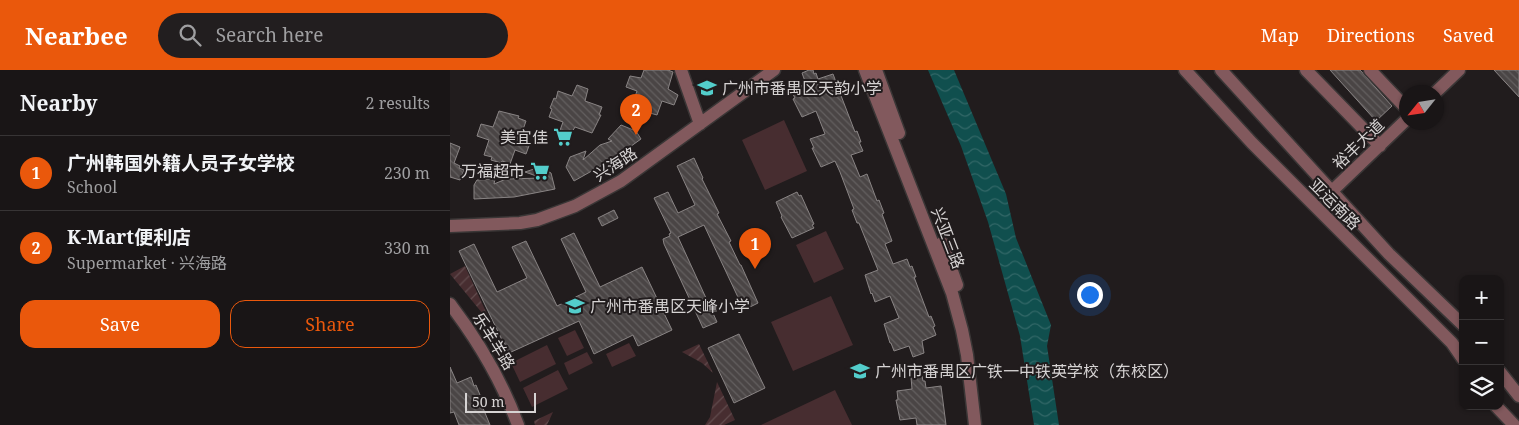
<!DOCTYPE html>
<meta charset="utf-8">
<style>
body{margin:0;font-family:"Noto Serif","Noto Sans SC",serif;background:#221e1f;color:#f1f3f6}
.controls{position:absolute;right:15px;bottom:15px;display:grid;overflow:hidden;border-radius:10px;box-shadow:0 1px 4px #0004}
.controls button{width:45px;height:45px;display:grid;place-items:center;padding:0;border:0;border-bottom:1px solid #373435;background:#191516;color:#f1f3f6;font:25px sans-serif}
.compass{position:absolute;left:949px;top:15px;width:45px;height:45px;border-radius:50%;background:#191516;box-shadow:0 1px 4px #0004;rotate:240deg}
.scale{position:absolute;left:15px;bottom:12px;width:71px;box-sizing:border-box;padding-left:5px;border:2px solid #d6d3d3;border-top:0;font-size:14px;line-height:18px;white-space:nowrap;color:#d6d3d3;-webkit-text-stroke:4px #211c1d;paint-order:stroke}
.you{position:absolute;left:639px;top:224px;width:18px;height:18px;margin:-12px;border:4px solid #fff;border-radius:50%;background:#1a73e8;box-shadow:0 0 0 8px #1a73e833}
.badge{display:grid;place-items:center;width:32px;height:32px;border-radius:50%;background:#ea580c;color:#fff;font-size:16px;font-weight:700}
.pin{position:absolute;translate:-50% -41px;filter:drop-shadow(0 1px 2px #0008)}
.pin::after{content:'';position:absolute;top:26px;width:18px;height:15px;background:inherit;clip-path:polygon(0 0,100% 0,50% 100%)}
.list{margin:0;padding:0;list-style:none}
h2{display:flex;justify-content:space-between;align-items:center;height:65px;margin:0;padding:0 20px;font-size:21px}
h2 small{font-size:16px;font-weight:400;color:#9f9fa1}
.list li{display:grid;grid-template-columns:32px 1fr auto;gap:15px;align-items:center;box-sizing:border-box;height:75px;padding:0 20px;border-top:1px solid #373435}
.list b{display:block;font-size:19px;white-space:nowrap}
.list p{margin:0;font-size:16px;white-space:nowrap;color:#9f9fa1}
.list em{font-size:16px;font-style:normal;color:#9f9fa1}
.actions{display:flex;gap:10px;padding:15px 20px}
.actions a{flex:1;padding:11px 0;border:1px solid #ea580c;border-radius:15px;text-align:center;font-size:18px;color:#ea580c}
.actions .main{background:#ea580c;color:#fff}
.icon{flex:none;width:28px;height:28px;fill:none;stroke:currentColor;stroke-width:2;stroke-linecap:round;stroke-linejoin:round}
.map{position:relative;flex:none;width:1069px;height:355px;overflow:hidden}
header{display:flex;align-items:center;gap:30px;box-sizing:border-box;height:70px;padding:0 25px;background:#ea580c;color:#fff}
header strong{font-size:24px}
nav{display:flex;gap:28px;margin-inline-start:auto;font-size:18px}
.search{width:350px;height:45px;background:#221e1f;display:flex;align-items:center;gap:12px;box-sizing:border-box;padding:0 18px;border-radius:28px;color:#9f9fa1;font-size:19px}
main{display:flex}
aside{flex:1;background:#191516}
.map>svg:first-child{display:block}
.garden{fill:url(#garden-furrows)}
.pitch{fill:#472d30}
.water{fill:url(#water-waves)}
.building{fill:url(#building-back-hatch);stroke:#898484}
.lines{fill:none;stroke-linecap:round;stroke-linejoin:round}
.minor-casing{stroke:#3a3636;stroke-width:15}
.minor{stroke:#82595d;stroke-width:12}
.labels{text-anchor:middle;stroke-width:4;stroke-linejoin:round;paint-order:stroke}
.poi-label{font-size:16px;fill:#d6d3d3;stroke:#211c1d;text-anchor:start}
.street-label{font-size:16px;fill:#d6d3d3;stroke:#211c1d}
</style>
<header>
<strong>Nearbee</strong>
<div class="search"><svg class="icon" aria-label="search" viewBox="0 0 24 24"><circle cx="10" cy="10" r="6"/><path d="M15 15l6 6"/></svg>Search here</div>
<nav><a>Map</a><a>Directions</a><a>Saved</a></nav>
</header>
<main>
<aside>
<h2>Nearby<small>2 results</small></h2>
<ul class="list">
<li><span class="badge">1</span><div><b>广州韩国外籍人员子女学校</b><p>School</p></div><em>230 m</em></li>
<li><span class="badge">2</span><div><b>K-Mart便利店</b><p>Supermarket · 兴海路</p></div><em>330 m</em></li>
</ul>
<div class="actions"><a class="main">Save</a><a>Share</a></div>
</aside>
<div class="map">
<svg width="1069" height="355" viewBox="0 0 1069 355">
<defs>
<pattern id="garden-furrows" width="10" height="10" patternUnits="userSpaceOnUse" patternTransform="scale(1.25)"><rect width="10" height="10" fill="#472d30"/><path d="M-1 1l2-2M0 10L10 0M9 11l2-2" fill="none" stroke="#614b4d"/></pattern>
<pattern id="water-waves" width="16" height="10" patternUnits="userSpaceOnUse" patternTransform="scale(1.25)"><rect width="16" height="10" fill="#104f4e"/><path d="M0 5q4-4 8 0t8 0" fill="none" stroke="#326767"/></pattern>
<pattern id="building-back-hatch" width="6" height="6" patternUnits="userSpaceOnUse" patternTransform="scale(1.25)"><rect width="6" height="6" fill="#4a4545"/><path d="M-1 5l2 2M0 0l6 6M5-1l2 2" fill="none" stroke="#635f5f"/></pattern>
</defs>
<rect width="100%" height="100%" fill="#211c1d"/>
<path class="garden" d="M 15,196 L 42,255 L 0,204 Z
M 249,274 L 263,303 L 252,293 L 232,282 Z
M 267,312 L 285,350 L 274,355 L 255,355 L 260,347 Z
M 103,342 L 97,355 L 85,355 L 84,351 Z"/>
<path class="pitch" d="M 334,50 L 357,101 L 315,120 L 292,70 Z
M 376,161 L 394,199 L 364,213 L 346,175 Z
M 381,226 L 403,275 L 343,301 L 321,252 Z
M 125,260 L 134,278 L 117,286 L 108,268 Z
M 179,273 L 186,286 L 162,297 L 156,284 Z
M 97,275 L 106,294 L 70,312 L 61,293 Z
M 137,282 L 143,293 L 119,305 L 114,293 Z
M 108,300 L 118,319 L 82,337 L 73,318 Z
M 385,320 L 402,355 L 311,355 Z"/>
<path class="water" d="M 478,0 L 504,0 L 556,124 L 566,168 L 601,255 L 597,276 L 609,355 L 584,355 L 570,266 L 538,152 L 511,76 Z"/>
<path class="building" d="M 194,0 L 218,0 L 223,2 L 218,19 L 228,25 L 224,35 L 212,31 L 207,45 L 189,40 L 190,38 L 182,35 L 187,21 L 176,17 L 180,6 L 191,8 Z
M 359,0 L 363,0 L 364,4 L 366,3 L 368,9 L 383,4 L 386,12 L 388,12 L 392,22 L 390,23 L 405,62 L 407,61 L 411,72 L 409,72 L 413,81 L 401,85 L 410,107 L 417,104 L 427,131 L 429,130 L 434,143 L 432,144 L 442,171 L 435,174 L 443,194 L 457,189 L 460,197 L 462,196 L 466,207 L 464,207 L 479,247 L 481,246 L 485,256 L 483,257 L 486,265 L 472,271 L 474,283 L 463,287 L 459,276 L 444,281 L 441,273 L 440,273 L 434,254 L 449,248 L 440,226 L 425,232 L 422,223 L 421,224 L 415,205 L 428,200 L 409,153 L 407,153 L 402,140 L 404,139 L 390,102 L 385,91 L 371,97 L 362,78 L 364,78 L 360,69 L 375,64 L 366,41 L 352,47 L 343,29 L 345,28 L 341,20 L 356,14 L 352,3 Z
M 880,0 L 910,0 L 942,36 L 926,51 Z
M 1044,0 L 1069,0 L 1069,27 Z
M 127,15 L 138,19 L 135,31 L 152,37 L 149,45 L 151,45 L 142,63 L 125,57 L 119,67 L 109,63 L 113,52 L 99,47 L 102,39 L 100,38 L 104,28 L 106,29 L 108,21 L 122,26 Z
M 49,41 L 69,46 L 68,48 L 76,51 L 70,68 L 80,73 L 76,84 L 65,80 L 60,94 L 52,91 L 51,93 L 41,90 L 42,87 L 34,85 L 39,70 L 27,66 L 31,54 L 43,57 Z
M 171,55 L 186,61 L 191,69 L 163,89 L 124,111 L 116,97 L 120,87 L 136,81 L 133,90 L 150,75 L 162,71 L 158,69 Z
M 0,73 L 10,77 L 4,93 L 10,96 L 9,98 L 14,100 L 10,110 L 0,107 Z
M 244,88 L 253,108 L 252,109 L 269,143 L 267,144 L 281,171 L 279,172 L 290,195 L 291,195 L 308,233 L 294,240 L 254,155 L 228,167 L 267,252 L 253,258 L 214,174 L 213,169 L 220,166 L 219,164 L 221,163 L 204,128 L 218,122 L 228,143 L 245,135 L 227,96 Z
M 90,97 L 101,103 L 105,119 L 64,127 L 24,129 L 24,115 L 27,110 L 45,109 L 44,114 L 56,109 L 92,108 L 75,102 Z
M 347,122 L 349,126 L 351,125 L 364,154 L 362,155 L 364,158 L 342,168 L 331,147 L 332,146 L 326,132 Z
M 164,140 L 168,148 L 152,156 L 148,148 Z
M 124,163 L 150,217 L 192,197 L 222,260 L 188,276 L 183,265 L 144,284 L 129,251 L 59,283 L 53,270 L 52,270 L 9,181 L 24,174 L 47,222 L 77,208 L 62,177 L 76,171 L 107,236 L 136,222 L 111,169 Z
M 289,264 L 315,318 L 284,333 L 258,278 Z
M 0,297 L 7,313 L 21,307 L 24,316 L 26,315 L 30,325 L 28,326 L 40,355 L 9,355 L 4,342 L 0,343 Z
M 472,306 L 473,311 L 475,311 L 476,318 L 491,316 L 496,355 L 467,355 L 466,348 L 450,350 L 446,330 L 448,330 L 447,321 L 462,319 L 461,307 Z"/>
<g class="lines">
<g class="minor-casing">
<path id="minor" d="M 231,0 L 250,54
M 415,0 L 502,223 L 512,260 L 517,285 L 525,355
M 426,0 L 449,63
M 735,0 L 802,73 L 1002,273 L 1013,289
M 771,0 L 939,184 L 1013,255
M 856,0 L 930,76
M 920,0 L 956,38
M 986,22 L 1009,0
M 881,122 L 956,50
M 0,156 L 70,153 L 87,150 L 125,136 L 171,111 L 324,0
M 492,173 L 507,215
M 0,234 C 29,272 52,311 68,355
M 1050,302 L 1069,326
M 1046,336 L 1064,355"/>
</g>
<use href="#minor" class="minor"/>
</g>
<defs>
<g id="school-bare" transform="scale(1.5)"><path d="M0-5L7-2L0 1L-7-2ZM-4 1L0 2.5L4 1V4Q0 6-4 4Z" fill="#53cdcb" stroke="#211c1d" stroke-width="2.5" paint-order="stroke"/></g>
<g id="supermarket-bare" transform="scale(1.5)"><path d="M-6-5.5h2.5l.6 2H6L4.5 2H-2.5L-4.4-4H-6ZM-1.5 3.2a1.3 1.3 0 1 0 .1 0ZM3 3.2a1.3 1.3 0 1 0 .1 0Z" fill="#53cdcb" stroke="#211c1d" stroke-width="2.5" paint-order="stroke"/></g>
</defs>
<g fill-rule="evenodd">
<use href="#school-bare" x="257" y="18"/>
<use href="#supermarket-bare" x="113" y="67"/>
<use href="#supermarket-bare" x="90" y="101"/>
<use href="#school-bare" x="125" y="236"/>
<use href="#school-bare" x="410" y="301"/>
</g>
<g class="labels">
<g class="poi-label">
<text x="272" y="24">广州市番禺区天韵小学</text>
<text x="98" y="73" text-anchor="end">美宜佳</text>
<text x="75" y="107" text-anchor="end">万福超市</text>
<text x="140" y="242">广州市番禺区天峰小学</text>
<text x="425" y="307">广州市番禺区广铁一中铁英学校（东校区）</text>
</g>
<g class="street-label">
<text transform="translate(908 74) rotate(-44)" y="6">裕丰大道</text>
<text transform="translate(165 94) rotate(-33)" y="6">兴海路</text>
<text transform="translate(885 134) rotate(45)" y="6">亚运南路</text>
<text transform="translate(498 168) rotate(69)" y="6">兴亚三路</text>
<text transform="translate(44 271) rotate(58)" y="6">乐羊羊路</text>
</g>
</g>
</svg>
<div class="controls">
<button>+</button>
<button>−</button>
<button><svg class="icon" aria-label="layers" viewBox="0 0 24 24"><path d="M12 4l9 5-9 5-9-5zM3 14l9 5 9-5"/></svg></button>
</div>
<svg class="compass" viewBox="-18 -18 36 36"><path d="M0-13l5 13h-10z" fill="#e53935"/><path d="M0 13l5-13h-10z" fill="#9f9fa1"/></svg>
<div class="scale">50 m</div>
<div class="you"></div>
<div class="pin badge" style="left:305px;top:199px">1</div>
<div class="pin badge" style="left:186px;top:65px">2</div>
</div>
</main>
